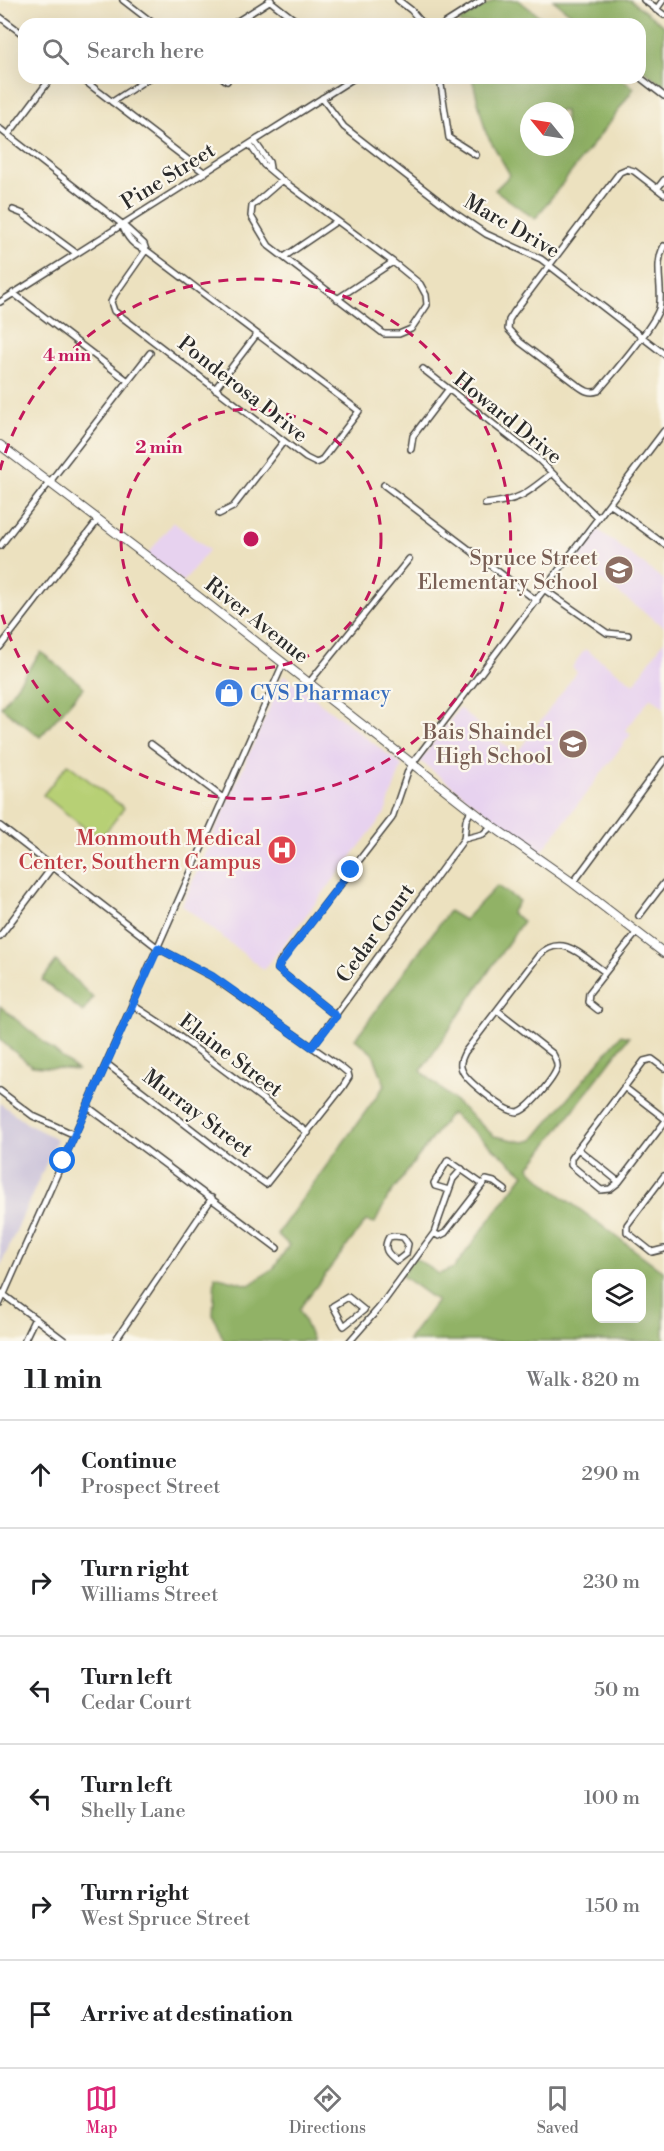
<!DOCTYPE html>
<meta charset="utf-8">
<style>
body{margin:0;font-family:"Libre Bodoni",serif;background:#f6f6f6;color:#202124}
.controls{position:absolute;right:18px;bottom:18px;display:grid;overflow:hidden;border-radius:12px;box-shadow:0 6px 24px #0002}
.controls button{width:54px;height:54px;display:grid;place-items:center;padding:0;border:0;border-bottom:2px solid #e0e0e0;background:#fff;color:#202124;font:30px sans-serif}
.compass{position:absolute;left:520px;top:102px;width:54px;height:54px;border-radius:50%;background:#fff;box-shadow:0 6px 24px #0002;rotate:300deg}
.stop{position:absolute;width:18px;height:18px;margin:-14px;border:4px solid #1a73e8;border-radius:50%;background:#fff}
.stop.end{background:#1a73e8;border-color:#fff;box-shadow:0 2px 6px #0008}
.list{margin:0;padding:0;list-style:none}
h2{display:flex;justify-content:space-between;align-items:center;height:78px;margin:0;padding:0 24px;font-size:26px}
h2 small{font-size:20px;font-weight:400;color:#757577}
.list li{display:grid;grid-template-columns:39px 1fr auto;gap:18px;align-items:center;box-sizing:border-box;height:108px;padding:0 24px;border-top:2px solid #e0e0e0}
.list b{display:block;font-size:22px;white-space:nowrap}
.list p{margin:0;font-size:20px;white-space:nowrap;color:#757577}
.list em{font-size:20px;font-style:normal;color:#757577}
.icon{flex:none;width:33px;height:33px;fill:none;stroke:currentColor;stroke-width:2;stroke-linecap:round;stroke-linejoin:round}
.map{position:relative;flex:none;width:664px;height:1341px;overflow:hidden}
.search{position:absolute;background:#fff;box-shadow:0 6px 24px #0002;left:18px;right:18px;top:18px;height:66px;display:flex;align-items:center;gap:15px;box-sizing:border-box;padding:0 21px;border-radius:18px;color:#757577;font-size:22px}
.sheet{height:726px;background:#fff}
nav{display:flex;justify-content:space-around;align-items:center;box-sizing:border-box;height:84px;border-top:2px solid #e0e0e0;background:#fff;font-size:16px;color:#757577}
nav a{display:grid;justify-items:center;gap:3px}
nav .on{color:#db2777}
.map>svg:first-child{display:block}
.built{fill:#e7d2ef}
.industrial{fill:#c8bfd8}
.green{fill:#b7d074;stroke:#717e50;stroke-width:1.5}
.forest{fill:#91b266;stroke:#5e6e48;stroke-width:1.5;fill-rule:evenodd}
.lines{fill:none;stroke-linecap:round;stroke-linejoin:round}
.minor-casing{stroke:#484641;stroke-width:8}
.highway-casing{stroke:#484641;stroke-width:10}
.minor{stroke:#fff;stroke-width:5}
.highway{stroke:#fff;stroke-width:8}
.route{stroke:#1a73e8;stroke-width:8}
.ring{fill:none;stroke:#c2185b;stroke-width:3;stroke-dasharray:10 8}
.labels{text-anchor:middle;stroke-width:4.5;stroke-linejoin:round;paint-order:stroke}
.street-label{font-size:21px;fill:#2b2b2b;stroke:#fbf7ec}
.education-label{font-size:21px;fill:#785e54;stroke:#fbf7ec;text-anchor:end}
.shop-label{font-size:21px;fill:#366cbe;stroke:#fbf7ec;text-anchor:start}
.health-label{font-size:21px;fill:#be3a42;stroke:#fbf7ec;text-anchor:end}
.centre{fill:#c2185b;stroke:#fbf7ec;stroke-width:3}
.ring-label{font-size:18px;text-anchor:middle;font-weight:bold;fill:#c2185b;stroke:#fbf7ec;stroke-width:4.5;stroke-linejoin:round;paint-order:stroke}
</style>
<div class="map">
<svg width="664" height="1341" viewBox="0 0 664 1341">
<rect width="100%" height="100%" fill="#fbf7ec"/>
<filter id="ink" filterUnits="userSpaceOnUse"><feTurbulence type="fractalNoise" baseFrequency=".0167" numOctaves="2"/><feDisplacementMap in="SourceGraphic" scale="12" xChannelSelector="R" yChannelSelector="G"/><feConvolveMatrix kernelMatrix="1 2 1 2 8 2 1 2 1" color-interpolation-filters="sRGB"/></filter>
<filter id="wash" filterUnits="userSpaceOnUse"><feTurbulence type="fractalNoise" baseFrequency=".008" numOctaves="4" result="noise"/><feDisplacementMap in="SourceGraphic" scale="24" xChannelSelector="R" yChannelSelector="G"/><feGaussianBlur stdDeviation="1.35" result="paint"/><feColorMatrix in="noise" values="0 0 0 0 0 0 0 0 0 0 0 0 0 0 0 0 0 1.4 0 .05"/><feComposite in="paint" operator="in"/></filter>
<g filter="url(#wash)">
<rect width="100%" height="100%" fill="#ece1bf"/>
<path class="built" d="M 173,522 L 209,550 L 183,582 L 147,555 Z
M 596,528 L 664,580 L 664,627 L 573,559 Z
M 664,640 L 664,708 L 651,697 L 626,730 L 631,734 L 540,854 L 420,761 L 459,708 L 516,754 L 577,672 L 572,667 L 585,649 L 634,684 Z
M 284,675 L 402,765 L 385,813 L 264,970 L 182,905 Z"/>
<path class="industrial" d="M 0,1103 L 29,1125 L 57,1139 L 0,1267 Z"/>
<path class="green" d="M 68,764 L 124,808 L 100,840 L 43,795 Z"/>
<path class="forest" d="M 495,0 L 518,0 L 550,24 L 460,24 L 459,21 Z
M 553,0 L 630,0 L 664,26 L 664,86 L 640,67 L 640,24 L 584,24 Z
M 472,78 L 620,78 L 634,88 L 613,118 L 535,219 L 495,190 L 510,175 L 486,133 ZM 529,111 L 565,111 L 565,147 L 529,147 Z
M 41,652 L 84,687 L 40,737 L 1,707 Z
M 497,886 L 519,901 L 511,913 L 523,921 L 421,1071 L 494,1136 L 524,1142 L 533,1140 L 621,1035 L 629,1037 L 529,1168 L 547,1185 L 664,1272 L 664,1341 L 407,1341 L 437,1301 L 401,1275 L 414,1257 L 439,1274 L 454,1268 L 524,1174 L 451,1113 L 388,1197 L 375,1223 L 366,1221 L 299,1309 L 313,1341 L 224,1341 L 213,1315 L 215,1276 L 249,1285 L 274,1268 L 289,1245 L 277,1234 L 385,1085 L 373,1054 L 355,1039 L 449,911 L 464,920 ZM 596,1274 L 642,1274 L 642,1318 L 596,1318 Z
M 56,961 L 93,998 L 83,1012 L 42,980 Z
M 0,1006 L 77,1070 L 32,1066 L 0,1040 Z"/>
</g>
<g filter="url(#ink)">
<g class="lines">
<g class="minor-casing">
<path id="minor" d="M 123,0 L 154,24
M 269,0 L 300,24
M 398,0 L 411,10 L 423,24
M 644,0 L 664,15
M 656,10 L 663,0
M 0,17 L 24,35
M 233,24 L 271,0
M 444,24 L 482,0
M 81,78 L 205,173
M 223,78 L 227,81
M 440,78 L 449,138 L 476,155
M 642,79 L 664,96
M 322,98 L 344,127 L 452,211 L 486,234 L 541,259 L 664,354
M 112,102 L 149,78
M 0,129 L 122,224
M 8,135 L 51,78
M 255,142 L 269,162 L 270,168
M 250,145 L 264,165 L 282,180 L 393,262 L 420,284 L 426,295 L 427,305 L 411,329 L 399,334 L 384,334 L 269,246 L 251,216 L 252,206 L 282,180
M 657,189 L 664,180
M 664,194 L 634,171 L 627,169 L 620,172 L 514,312 L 509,320 L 508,329 L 520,342 L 577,385 C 584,390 589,394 598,391 C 612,375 653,327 659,309 C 664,289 653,266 664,246
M 13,210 L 23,214 L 76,253
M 146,250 L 115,294 L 111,302 L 114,311 L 306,458 L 316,463 L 321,461 L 359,411 L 146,250 C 133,246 126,237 122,224 L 144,244 L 146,250
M 284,257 L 337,221
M 13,293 L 128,381
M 337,299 L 393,262
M 0,302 L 354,78
M 423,369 L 538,459 L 598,518
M 215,389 L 257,334
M 411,449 L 413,436 L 448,390
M 384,485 L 537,601
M 485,504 C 520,500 525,495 551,474
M 610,504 L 664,544
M 219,514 L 233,507 L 284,441
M 0,546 L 150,353
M 545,590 L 607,633 L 628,635
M 0,647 L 98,520
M 308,684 L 409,559
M 151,744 L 223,798
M 0,826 L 158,948 L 211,976 L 342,1068 L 348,1073 L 349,1077 L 342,1088 L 266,1184 L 229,1158 L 107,1064
M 464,839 L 483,834 L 492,826
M 573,883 L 664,760
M 639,916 L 664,883
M 0,936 L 53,866
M 133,1005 L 168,1028 L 308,1133
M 497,1010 L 553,1054 C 555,1058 558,1063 557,1068 C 554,1078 528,1111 517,1112 C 506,1112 466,1081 462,1070 C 459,1064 462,1058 465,1052 L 539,955 C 563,932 583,957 605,972
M 598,1010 L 588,1002 L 589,993 L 637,932
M 336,1016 L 285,975 L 278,969 L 280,962 L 392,818 L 408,771 L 412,764 L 664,431
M 312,1047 L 464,839 L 466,820 L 472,809
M 664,1068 L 652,1059 L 644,1061 L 571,1158 L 571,1165 L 601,1190 L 610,1189 L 619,1182 L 664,1123
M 624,1087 L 664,1118
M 0,1091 L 33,1116 L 75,1135
M 88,1107 L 277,1248
M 578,1149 L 619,1182
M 664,1176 L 627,1225 L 627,1232 L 652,1252 L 664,1249
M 449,1190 L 435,1186 L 434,1183 L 448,1160 L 482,1184
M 434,1233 L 439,1236 L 445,1233 L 486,1180 L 494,1182 L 505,1190
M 394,1236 L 403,1237 L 408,1244 L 406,1254 L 397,1261 C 388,1254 382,1249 389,1237 Z
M 0,1292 L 65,1341
M 348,1297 L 364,1310 L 344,1326 L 333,1306 Z
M 0,1303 L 283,664
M 24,1341 L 35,1318
M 115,1341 L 212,1198
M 350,1341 L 379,1308 L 434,1233 L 453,1179 L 462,1169"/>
</g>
<g class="highway-casing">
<path id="highway" d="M 0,445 L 145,555 L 492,826 L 573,883 L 664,953"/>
</g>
<use href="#minor" class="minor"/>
<use href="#highway" class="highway"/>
</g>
</g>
<g class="lines" filter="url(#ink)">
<path class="route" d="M 63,1161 L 158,948 L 212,976 L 312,1047 L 336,1016 L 285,975 L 278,969 L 279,965 L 351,870"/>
</g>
<g class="ring">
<circle cx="251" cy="539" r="130"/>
<path d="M0 470A260 260 0 1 1 0 608"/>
</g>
<defs>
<g id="school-disc" transform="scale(1.5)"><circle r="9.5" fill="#8d6e63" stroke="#fbf7ec"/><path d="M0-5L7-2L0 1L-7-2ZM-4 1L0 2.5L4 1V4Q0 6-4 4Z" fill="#fff"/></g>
<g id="shop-disc" transform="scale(1.5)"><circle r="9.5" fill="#3f7fe0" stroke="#fbf7ec"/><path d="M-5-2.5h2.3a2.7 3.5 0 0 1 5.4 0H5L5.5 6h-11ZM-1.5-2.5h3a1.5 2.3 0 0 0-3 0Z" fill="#fff"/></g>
<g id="hospital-disc" transform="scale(1.5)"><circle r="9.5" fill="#e0444e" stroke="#fbf7ec"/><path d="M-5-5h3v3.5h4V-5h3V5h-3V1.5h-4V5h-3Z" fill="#fff"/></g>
</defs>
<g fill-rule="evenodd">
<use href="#school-disc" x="619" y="570"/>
<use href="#shop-disc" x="229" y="693"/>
<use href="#school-disc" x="573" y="744"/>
<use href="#hospital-disc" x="282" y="850"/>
</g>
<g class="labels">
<g class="street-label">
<text transform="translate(168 176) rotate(-32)" y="7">Pine Street</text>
<text transform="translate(512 226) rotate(30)" y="7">Marc Drive</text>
<text transform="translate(243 389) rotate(38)" y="7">Ponderosa Drive</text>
<text transform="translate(508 418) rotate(39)" y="7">Howard Drive</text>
<text transform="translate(257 620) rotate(38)" y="7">River Avenue</text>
<text transform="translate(375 933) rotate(-54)" y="7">Cedar Court</text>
<text transform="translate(231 1055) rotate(37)" y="7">Elaine Street</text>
<text transform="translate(198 1113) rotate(37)" y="7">Murray Street</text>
</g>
<g class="education-label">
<text x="598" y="565">Spruce Street<tspan x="598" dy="24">Elementary School</tspan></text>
<text x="552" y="739">Bais Shaindel<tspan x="552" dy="24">High School</tspan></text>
</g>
<g class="shop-label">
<text x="250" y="700">CVS Pharmacy</text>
</g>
<g class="health-label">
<text x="261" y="845">Monmouth Medical<tspan x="261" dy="24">Center, Southern Campus</tspan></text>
</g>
</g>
<circle cx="251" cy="539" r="9" class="centre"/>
<g class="ring-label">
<text x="67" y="361">4 min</text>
<text x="159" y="453">2 min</text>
</g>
</svg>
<div class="controls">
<button><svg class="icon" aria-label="layers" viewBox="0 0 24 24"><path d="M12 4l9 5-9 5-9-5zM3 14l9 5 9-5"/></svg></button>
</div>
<svg class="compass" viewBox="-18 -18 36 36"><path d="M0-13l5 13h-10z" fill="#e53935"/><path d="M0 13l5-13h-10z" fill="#757577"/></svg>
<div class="stop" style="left:63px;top:1161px"></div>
<div class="stop end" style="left:351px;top:870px"></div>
<div class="search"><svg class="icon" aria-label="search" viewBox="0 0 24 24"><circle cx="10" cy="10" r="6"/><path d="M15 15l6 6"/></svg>Search here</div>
</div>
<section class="sheet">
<h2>11 min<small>Walk · 820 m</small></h2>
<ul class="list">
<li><svg class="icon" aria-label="ahead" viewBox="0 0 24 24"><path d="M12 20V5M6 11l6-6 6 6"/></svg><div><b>Continue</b><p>Prospect Street</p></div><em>290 m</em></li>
<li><svg class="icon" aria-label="right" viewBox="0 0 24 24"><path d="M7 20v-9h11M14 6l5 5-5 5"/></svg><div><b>Turn right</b><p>Williams Street</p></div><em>230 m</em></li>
<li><svg class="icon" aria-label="left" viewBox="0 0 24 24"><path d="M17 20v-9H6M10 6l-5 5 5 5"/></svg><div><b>Turn left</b><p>Cedar Court</p></div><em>50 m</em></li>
<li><svg class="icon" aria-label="left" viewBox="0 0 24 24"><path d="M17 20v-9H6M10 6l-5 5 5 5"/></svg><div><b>Turn left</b><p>Shelly Lane</p></div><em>100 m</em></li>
<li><svg class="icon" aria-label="right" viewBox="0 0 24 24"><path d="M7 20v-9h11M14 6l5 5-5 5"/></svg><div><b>Turn right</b><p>West Spruce Street</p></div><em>150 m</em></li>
<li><svg class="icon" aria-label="arrive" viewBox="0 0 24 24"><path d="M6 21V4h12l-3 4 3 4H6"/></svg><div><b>Arrive at destination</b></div></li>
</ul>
</section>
<nav>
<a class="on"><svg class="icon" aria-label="map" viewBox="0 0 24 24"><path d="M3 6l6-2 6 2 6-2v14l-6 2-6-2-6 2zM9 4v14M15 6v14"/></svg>Map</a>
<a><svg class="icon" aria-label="directions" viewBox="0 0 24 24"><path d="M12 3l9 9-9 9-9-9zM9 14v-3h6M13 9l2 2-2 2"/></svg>Directions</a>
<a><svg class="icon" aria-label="saved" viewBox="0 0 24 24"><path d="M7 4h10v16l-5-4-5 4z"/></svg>Saved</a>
</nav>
